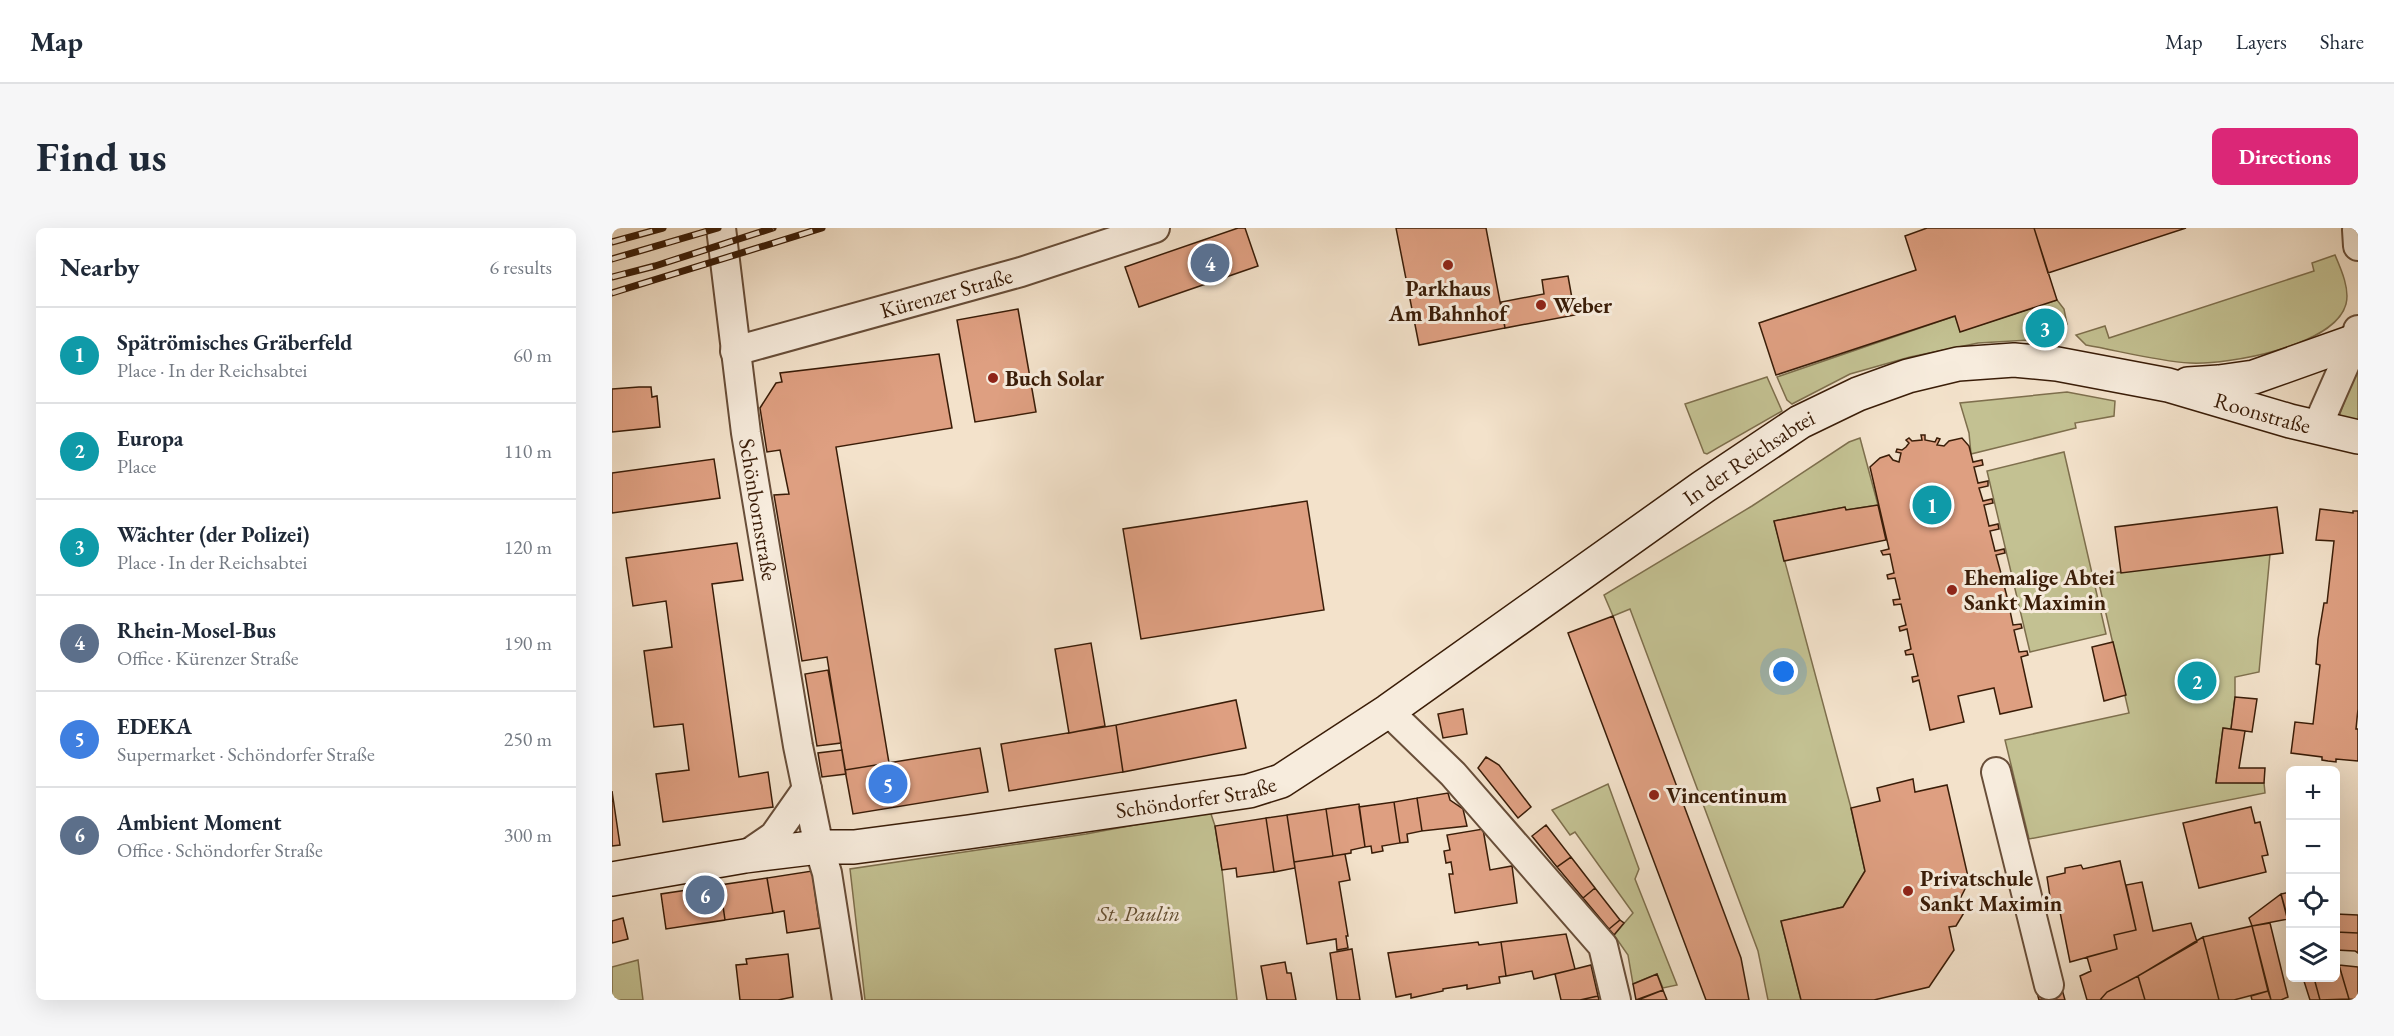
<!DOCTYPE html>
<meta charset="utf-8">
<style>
body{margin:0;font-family:"EB Garamond",serif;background:#f6f6f7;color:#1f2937}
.controls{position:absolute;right:18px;bottom:18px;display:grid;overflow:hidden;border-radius:9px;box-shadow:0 6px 24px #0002}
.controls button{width:54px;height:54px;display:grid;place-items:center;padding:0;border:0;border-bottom:2px solid #e0e1e3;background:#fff;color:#1f2937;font:30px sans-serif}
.you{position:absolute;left:1172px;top:444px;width:21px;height:21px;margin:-15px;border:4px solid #fff;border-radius:50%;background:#1a73e8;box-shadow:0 0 0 9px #1a73e833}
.badge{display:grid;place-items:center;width:39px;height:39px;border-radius:50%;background:#db2777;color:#fff;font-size:20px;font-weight:700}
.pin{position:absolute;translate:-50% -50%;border:3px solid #fff;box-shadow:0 2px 6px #0006}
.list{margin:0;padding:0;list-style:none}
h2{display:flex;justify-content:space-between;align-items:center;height:78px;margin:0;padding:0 24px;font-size:26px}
h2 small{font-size:20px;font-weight:400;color:#747a83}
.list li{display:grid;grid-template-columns:39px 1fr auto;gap:18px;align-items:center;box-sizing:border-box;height:96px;padding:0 24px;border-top:2px solid #e0e1e3}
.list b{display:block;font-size:22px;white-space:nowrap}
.list p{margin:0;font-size:20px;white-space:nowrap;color:#747a83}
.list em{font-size:20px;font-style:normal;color:#747a83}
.icon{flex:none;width:33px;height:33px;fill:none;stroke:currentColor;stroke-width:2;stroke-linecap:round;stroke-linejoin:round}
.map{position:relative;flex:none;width:1746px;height:772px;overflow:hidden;border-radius:9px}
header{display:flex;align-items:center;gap:36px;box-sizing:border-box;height:84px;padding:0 30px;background:#fff;border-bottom:2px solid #e0e1e3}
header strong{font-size:28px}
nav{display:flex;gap:33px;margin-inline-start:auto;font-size:21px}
.intro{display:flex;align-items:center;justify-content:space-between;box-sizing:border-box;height:144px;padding:0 36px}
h1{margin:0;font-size:42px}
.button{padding:15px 27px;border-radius:9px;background:#db2777;color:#fff;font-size:21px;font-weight:700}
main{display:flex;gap:36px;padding:0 36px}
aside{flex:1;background:#fff;border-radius:9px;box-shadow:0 6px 24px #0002}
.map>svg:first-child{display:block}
.green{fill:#c3c192;stroke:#7e6f4d;stroke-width:1.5}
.building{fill:#de9f81;stroke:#3a1d08;stroke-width:1.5}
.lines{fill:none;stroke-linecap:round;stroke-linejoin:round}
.street-casing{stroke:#684e39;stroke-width:32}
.secondary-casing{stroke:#3a1d08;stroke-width:36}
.street{stroke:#f7ecdd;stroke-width:28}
.secondary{stroke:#f7ecdd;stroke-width:33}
.rail-casing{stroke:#3a1d08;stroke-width:7}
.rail{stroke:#f7ecdd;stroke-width:4.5;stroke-dasharray:14;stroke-linecap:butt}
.poi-dot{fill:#8f2418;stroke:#f7ecdd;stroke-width:2}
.labels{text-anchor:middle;stroke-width:6;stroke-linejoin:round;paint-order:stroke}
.poi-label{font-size:22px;font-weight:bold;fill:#3a1d08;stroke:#f7ecdd;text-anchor:start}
.street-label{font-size:22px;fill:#3a1d08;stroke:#f7ecdd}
.park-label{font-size:22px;font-style:italic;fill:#634e31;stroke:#f7ecdd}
</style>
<header>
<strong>Map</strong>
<nav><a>Map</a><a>Layers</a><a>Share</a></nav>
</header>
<div class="intro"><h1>Find us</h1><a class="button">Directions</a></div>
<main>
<aside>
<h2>Nearby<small>6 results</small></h2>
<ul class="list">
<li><span class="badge" style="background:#0f9aa8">1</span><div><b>Spätrömisches Gräberfeld</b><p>Place · In der Reichsabtei</p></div><em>60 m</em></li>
<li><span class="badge" style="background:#0f9aa8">2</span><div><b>Europa</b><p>Place</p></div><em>110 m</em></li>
<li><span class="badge" style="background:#0f9aa8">3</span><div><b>Wächter (der Polizei)</b><p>Place · In der Reichsabtei</p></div><em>120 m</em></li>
<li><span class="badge" style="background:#5c6f8a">4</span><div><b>Rhein-Mosel-Bus</b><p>Office · Kürenzer Straße</p></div><em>190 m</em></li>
<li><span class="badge" style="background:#3f7fe0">5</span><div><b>EDEKA</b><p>Supermarket · Schöndorfer Straße</p></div><em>250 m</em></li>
<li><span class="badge" style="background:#5c6f8a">6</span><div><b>Ambient Moment</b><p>Office · Schöndorfer Straße</p></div><em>300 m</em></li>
</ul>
</aside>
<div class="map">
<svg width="1746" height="772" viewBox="0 0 1746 772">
<rect width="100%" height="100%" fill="#f3e2cb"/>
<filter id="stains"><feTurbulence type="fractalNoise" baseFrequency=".00333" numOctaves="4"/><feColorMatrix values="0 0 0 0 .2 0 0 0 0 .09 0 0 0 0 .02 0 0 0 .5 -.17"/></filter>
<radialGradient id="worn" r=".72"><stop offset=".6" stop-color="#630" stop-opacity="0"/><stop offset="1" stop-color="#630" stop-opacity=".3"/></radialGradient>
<path class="green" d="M 1723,27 C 1729,41 1738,61 1734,76 C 1723,118 1616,137 1578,135 C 1544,133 1508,123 1474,117 L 1464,107 L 1493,98 L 1497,110 L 1702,43 L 1700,35 Z
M 1445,72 L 1452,81 L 1455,96 L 1446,107 L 1435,111 L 1366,115 L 1298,129 L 1238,146 L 1180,176 L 1175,172 L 1165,149 L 1343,88 L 1349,103 Z
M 1746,137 L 1746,196 L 1726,191 Z
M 1155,149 L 1170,183 L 1095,226 L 1092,225 L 1073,176 Z
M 1455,164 L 1503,173 L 1502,188 L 1463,195 L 1464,200 L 1359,226 L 1357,205 L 1348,175 Z
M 1248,210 L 1266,277 L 1234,282 L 1233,279 L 1162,293 L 1239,580 L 1253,643 L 1231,679 L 1169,693 L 1189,772 L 1156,772 L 1146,723 L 1018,381 L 1001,388 L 992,367 L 1140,278 L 1237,214 Z
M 1452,224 L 1494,406 L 1418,424 L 1375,243 Z
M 1658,326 L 1647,444 L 1623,449 L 1623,469 L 1619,501 L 1611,500 L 1604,554 L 1652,555 L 1653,565 L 1417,611 L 1393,512 L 1517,485 L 1485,347 Z
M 996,556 L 1027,641 L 1023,651 L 1065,757 L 1051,760 L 1045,746 L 1021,756 L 1016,727 L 1002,707 L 1021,685 L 963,604 L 958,607 L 940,582 Z
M 598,583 L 603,598 L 610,642 L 625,772 L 253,772 L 238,641 L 474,606 Z
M 26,732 L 31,772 L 0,772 L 0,739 Z"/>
<path class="building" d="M 626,0 L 633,0 L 646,38 L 527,79 L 513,39 Z
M 784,0 L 874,0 L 893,100 L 807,117 Z
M 1422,0 L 1445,72 L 1348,104 L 1343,88 L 1164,147 L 1147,95 L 1304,42 L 1293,8 L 1315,0 Z
M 1422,0 L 1574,0 L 1436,45 Z
M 956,48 L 963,87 L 893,100 L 889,74 L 932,66 L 930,52 Z
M 406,81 L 424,184 L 363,194 L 345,92 Z
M 327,126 L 340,200 L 224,219 L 277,535 L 233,542 L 215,429 L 190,433 L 162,267 L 177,266 L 168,222 L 155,224 L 148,180 L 164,155 L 170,154 L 168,145 Z
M 27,159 L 39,159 L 40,169 L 45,168 L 48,199 L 0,204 L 0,161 Z
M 1309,207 L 1313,207 L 1313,212 L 1323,214 L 1325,210 L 1328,211 L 1325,217 L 1332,218 L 1337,213 L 1350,210 L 1357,218 L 1361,234 L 1370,232 L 1371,237 L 1362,239 L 1366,255 L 1376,253 L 1376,258 L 1367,260 L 1371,273 L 1380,271 L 1381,275 L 1372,277 L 1377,298 L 1386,296 L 1387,301 L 1378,303 L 1383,323 L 1392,321 L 1393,325 L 1384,327 L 1390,349 L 1398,347 L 1398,352 L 1391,353 L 1396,373 L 1403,372 L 1404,377 L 1397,378 L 1401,397 L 1409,396 L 1410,400 L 1402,402 L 1407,424 L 1415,423 L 1416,427 L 1409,429 L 1420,479 L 1388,486 L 1382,460 L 1346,468 L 1352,494 L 1318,502 L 1307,452 L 1301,454 L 1300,449 L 1306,448 L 1301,426 L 1294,427 L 1293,423 L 1299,421 L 1295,401 L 1288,403 L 1287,399 L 1294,397 L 1289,376 L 1282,377 L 1281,372 L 1288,371 L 1283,350 L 1276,351 L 1275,347 L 1282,345 L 1278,326 L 1271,327 L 1269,323 L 1277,321 L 1258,239 L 1268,230 L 1277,227 L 1281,232 L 1287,234 L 1289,225 L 1284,224 L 1285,221 L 1290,222 L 1294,219 L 1297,215 L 1294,212 L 1297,210 L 1300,213 L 1310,212 Z
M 102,231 L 108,270 L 0,285 L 0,245 Z
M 695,273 L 712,382 L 529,411 L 511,301 Z
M 1266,277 L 1274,312 L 1172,333 L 1162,293 L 1233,279 L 1234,282 Z
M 1665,279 L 1671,325 L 1509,345 L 1503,299 Z
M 1708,281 L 1741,285 L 1741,283 L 1746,283 L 1746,481 L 1744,501 L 1746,501 L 1746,533 L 1724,531 L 1724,534 L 1716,533 L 1710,532 L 1710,529 L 1679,525 L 1683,494 L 1701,496 L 1708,437 L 1704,436 L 1706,411 L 1712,375 L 1715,375 L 1722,313 L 1704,312 Z
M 125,315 L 131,352 L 100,356 L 127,549 L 156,544 L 161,579 L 51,594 L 44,546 L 77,542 L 71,496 L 42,499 L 32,423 L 60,419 L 54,373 L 21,378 L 14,330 Z
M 1001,388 L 1129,730 L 1137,772 L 1094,772 L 956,405 Z
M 1501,414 L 1514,467 L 1492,473 L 1480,419 Z
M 479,415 L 493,498 L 457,505 L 443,421 Z
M 216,442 L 229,515 L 205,518 L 193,446 Z
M 1623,469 L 1645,471 L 1640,504 L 1619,501 Z
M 624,472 L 634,520 L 511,544 L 504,497 Z
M 851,481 L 855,506 L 831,510 L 826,486 Z
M 504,497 L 511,544 L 397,563 L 389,516 Z
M 1611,500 L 1633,503 L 1627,540 L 1653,540 L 1652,555 L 1604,555 Z
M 368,520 L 376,564 L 241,586 L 233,542 Z
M 230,522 L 234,546 L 210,549 L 206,525 Z
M 874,529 L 887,537 L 919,579 L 906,590 L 866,540 Z
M 1301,551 L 1303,564 L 1335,557 L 1357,653 L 1347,673 L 1356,678 L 1344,698 L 1337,699 L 1342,722 L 1317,759 L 1262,772 L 1189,772 L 1169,693 L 1231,679 L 1253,643 L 1239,580 L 1268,573 L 1265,560 Z
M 0,563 L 8,617 L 0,618 Z
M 836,565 L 838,572 L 851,581 L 855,598 L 810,603 L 805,570 Z
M 805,570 L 810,603 L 795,606 L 796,614 L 788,615 L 782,574 Z
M 782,574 L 788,615 L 770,618 L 771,623 L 760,625 L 759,618 L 753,619 L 747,579 Z
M 747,576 L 753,619 L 739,622 L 739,625 L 721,628 L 714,581 Z
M 1639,579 L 1643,595 L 1648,594 L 1656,627 L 1650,628 L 1654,644 L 1587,660 L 1571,595 Z
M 714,581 L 721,628 L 682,634 L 675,587 Z
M 675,587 L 683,640 L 662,644 L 654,590 Z
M 654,590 L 662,644 L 625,649 L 624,640 L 610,642 L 603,598 Z
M 934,597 L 959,629 L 945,639 L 920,608 Z
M 871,601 L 878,642 L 900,638 L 905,675 L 843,685 L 837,646 L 841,646 L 839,634 L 834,635 L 832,623 L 838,622 L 835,607 Z
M 733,626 L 738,652 L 727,654 L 736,708 L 734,708 L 736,720 L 725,722 L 724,711 L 695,716 L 682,634 Z
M 959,629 L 983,660 L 971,670 L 945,639 Z
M 1508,633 L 1524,702 L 1502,707 L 1505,721 L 1458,734 L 1446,674 L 1439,675 L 1435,649 L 1453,645 L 1453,640 L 1469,637 L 1471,641 Z
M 200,643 L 208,700 L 175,705 L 172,683 L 161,685 L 155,650 Z
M 155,650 L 161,685 L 113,692 L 108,657 Z
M 1530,654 L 1541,703 L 1579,695 L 1585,714 L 1526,748 L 1495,764 L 1488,772 L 1475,772 L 1468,748 L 1479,743 L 1475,729 L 1505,721 L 1502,707 L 1524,702 L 1514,657 Z
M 108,657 L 113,692 L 54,701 L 49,666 Z
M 983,660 L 1008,692 L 997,701 L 971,670 Z
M 1678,664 L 1678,701 L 1669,666 Z
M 1669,666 L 1676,691 L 1640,698 L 1637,690 Z
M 1724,686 L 1746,687 L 1746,705 L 1724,704 Z
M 11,690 L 16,711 L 0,715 L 0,693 Z
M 1008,692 L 1012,695 L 1002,707 L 997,701 Z
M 1658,695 L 1676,769 L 1669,772 L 1659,772 L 1640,698 Z
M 1640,698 L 1656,763 L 1622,772 L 1607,772 L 1591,709 Z
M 1724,704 L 1746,705 L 1746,725 L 1743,723 L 1724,722 Z
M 954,706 L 963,741 L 922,751 L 920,743 L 894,748 L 889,714 Z
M 1591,709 L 1607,772 L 1533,772 L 1526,748 Z
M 866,714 L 867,717 L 889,714 L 894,748 L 887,749 L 888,755 L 855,761 L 855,757 L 831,761 L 831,763 L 799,770 L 799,766 L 784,769 L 776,725 Z
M 740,721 L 748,772 L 725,772 L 718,725 Z
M 176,726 L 181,769 L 166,772 L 128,772 L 124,737 L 135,736 L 134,731 Z
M 673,734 L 675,745 L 679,745 L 684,772 L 655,772 L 649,738 Z
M 979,737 L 986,768 L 968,772 L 949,772 L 943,746 Z
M 1727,737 L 1746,739 L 1746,772 L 1737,771 Z
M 1727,737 L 1737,771 L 1708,772 L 1702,750 L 1724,750 L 1724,738 Z
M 1045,746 L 1051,762 L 1024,772 L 1021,756 Z
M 1526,748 L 1533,772 L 1488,772 L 1495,764 Z
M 1691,750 L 1702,750 L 1708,772 L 1698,772 Z
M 1448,754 L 1453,772 L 1427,772 L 1424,761 Z
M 1051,762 L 1055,772 L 1026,772 Z
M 1656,763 L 1659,772 L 1640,772 L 1639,768 Z
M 986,768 L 987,772 L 968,772 Z"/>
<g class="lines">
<g class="street-casing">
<g id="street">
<path id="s1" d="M 109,0 L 134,205 L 186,518 L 207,619 L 215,645 L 235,772"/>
<path d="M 1745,2 L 1746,18"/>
<path id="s2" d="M 123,123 L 409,44 L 543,0"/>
<path d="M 1705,199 L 1743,113 L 1746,102"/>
<path d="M 776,483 L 841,546 L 991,718 L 1004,772"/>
<path d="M 1384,544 L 1437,757"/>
<path d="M 133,628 L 162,608 L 195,561"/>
</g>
</g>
<g class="secondary-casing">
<g id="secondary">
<path d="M 1576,156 L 1607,154 L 1642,149 L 1746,112"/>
<path id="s3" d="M 0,651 L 133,628 L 207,619 L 242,619 L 356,604 L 637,563 L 669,553 L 776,483 L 1091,259 L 1188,194 L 1246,166 L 1296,148 L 1346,136 L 1402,132 L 1445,136 L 1556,157 L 1678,193 L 1746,209"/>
</g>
</g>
<use href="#street" class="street"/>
<use href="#secondary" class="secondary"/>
<g class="rail-casing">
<path id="rail" d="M 0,14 L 51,0
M 0,31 L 106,0
M 0,49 L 43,38 L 161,0
M 0,65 L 210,0"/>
</g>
<use href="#rail" class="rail"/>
</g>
<g class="poi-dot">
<circle cx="836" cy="37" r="6"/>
<circle cx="929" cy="77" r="6"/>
<circle cx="381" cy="150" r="6"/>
<circle cx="1340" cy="362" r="6"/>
<circle cx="1042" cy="567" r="6"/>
<circle cx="1296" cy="663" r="6"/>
</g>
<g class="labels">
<g class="poi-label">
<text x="836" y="68" text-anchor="middle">Parkhaus<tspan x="836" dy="25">Am Bahnhof</tspan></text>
<text x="941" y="85">Weber</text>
<text x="393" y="158">Buch Solar</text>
<text x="1352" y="357">Ehemalige Abtei<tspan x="1352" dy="25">Sankt Maximin</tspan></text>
<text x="1054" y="575">Vincentinum</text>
<text x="1308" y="658">Privatschule<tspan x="1308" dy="25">Sankt Maximin</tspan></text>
</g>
<g class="street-label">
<text dy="8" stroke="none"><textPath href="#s2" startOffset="219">Kürenzer Straße</textPath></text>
<text dy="8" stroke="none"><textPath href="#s3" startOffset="1788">Roonstraße</textPath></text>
<text dy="8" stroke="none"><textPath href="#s3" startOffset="1246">In der Reichsabtei</textPath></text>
<text dy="8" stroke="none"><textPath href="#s1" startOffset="284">Schönbornstraße</textPath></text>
<text dy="8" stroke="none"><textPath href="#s3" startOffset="590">Schöndorfer Straße</textPath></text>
</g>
<g class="park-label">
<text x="527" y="693">St. Paulin</text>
</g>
</g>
<rect width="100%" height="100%" filter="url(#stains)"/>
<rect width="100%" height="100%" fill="url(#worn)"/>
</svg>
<div class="controls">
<button>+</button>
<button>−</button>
<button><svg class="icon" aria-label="locate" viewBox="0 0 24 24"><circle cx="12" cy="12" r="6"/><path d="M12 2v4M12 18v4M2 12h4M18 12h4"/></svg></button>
<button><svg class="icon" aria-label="layers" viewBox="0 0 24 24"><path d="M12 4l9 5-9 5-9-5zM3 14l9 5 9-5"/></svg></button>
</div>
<div class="you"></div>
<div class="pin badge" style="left:1320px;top:277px;background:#0f9aa8">1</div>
<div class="pin badge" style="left:1585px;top:453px;background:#0f9aa8">2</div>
<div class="pin badge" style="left:1433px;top:100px;background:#0f9aa8">3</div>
<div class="pin badge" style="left:598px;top:35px;background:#5c6f8a">4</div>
<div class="pin badge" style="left:276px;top:556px;background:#3f7fe0">5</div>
<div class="pin badge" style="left:93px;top:667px;background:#5c6f8a">6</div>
</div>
</main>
